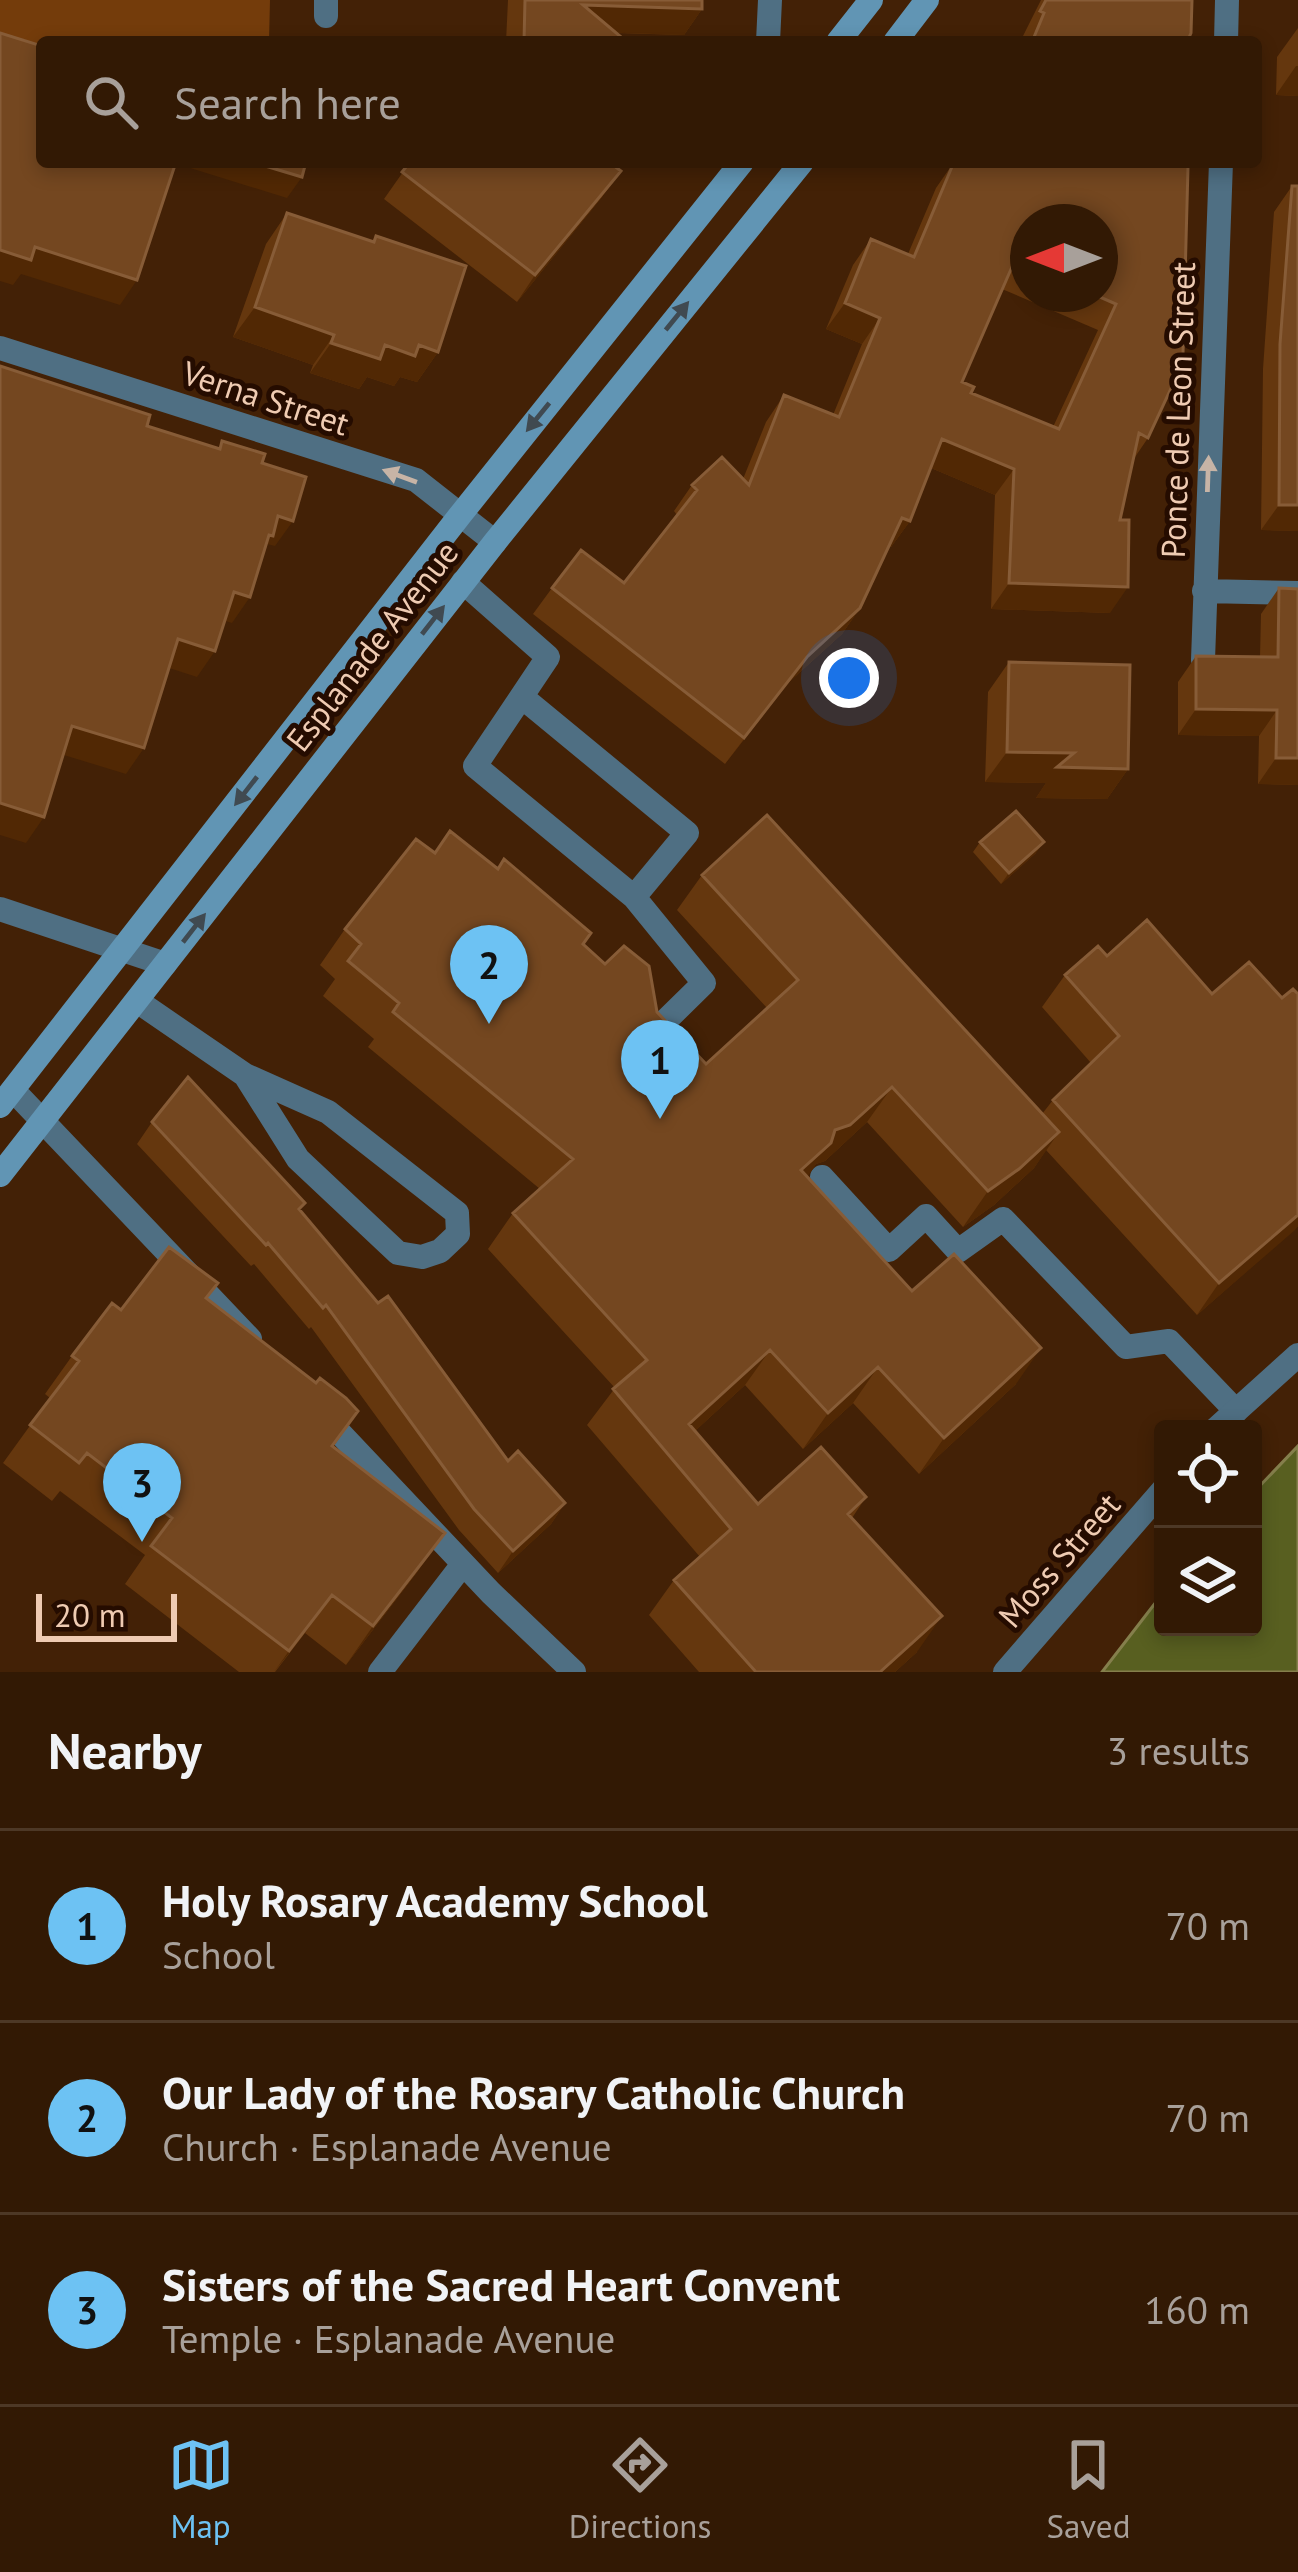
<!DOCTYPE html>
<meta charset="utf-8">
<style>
body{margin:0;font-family:"PT Sans",sans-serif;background:#3d2613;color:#f1f3f6}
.controls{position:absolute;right:36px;bottom:36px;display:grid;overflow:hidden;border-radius:12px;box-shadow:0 6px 18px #0003}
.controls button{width:108px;height:108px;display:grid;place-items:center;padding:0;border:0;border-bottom:3px solid #4d3826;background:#321904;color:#f1f3f6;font:60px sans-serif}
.compass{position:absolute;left:1010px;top:204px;width:108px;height:108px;border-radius:50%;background:#321904;box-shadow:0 6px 18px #0003;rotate:270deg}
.scale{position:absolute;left:36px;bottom:30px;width:141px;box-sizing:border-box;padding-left:12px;border:6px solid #efcbb2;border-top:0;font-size:33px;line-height:42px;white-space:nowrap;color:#efcbb2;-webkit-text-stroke:9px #250c00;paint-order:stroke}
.you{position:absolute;left:849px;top:678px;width:42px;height:42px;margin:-30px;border:9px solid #fff;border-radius:50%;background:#1a73e8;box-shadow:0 0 0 18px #1a73e833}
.badge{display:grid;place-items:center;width:78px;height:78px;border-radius:50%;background:#6dc2f3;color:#111;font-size:39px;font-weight:700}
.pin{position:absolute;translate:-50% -99px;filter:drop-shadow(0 3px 6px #0008)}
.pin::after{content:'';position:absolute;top:63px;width:42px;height:36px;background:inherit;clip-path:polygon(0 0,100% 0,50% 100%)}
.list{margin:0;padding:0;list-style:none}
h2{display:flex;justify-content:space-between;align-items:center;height:156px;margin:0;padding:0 48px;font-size:51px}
h2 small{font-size:39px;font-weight:400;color:#a8a09a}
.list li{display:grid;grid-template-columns:78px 1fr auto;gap:36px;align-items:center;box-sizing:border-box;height:192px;padding:0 48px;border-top:3px solid #4d3826}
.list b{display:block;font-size:45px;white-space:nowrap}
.list p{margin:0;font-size:39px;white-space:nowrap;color:#a8a09a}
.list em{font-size:39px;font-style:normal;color:#a8a09a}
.icon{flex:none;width:66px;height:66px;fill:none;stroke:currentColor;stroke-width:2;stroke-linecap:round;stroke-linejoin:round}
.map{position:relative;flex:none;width:1298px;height:1672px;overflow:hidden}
.search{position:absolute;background:#321904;box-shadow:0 6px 18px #0003;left:36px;right:36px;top:36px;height:132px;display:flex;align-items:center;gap:30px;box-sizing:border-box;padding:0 42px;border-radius:12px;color:#a8a09a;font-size:45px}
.sheet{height:732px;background:#321904}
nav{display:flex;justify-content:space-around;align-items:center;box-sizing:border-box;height:168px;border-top:3px solid #4d3826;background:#321904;font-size:33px;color:#a8a09a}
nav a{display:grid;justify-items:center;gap:6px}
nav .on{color:#6dc2f3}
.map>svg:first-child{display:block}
.green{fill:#743c0b}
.water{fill:#585f20;stroke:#857f4c;stroke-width:3}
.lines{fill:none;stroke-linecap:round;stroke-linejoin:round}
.lane{stroke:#4f6f83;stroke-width:24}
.street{stroke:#4f6f83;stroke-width:24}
.secondary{stroke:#6195b4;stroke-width:24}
.wall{fill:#65370e;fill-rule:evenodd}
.shaded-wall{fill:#512804}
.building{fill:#744720;stroke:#875c37;stroke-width:3;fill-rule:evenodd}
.oneway{fill:#404a51}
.oneway2{fill:#c7b4a6}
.labels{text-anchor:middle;stroke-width:10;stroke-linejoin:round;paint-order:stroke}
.street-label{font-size:33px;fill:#efcbb2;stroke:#250c00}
</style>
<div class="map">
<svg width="1298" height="1672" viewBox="0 0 1298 1672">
<rect width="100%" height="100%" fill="#432106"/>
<path class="green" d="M 0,0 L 270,0 L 269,42 L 42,42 L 42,70 L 0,57 Z"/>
<path class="water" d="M 1298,1446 L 1298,1672 L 1102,1672 L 1163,1593 L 1163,1627 L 1253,1627 L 1253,1493 Z"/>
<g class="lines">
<path class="lane" d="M 463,582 L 548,657 L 475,766 L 634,897 L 704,983 L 651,1035
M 522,697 L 687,833 L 634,897
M 137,1001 L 245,1075 L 328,1112 L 457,1213 L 458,1234 L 440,1251 L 422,1257 L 398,1253 L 298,1159 L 245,1075
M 13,1090 L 250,1339
M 822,1177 L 889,1250 L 926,1216 L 958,1251 L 1003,1219 L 1126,1347 L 1169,1341 L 1236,1411
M 320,1412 L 491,1593 L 574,1672
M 380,1672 L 463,1564"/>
<path class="street" d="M 326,16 L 326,0
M 768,42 L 770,0
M 1226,42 L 1227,0
M 0,348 L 416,480 L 495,542
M 1204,591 L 1298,593
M 1203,660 L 1221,162
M 0,909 L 165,964
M 1216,1429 L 1298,1355
M 1005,1672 L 1163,1490"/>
<path class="secondary" d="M 838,42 L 871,0
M 895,42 L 927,0
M 0,1106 L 461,514 L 742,162
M 0,1175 L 495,542 L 802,162"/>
</g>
<path class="wall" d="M 508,0 L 702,0 L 702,9 L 684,35 L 616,33 L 627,42 L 506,42 Z
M 1041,0 L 1192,0 L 1187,42 L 1025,42 L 1026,39 L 1022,38 Z
M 1298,28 L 1298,96 L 1276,95 L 1277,57 Z
M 410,162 L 615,167 L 602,197 L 517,302 L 384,199 Z
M 954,162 L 964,164 L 965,162 L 1177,162 L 1177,365 L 1148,438 L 1133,460 L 1120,520 L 1110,613 L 991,609 L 995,495 L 931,468 L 910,521 L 891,547 L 889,546 L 860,608 L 842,634 L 788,683 L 725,764 L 533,614 L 552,588 L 624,583 L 677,515 L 674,511 L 692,485 L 743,479 L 766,422 L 784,395 L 833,415 L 862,344 L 826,329 L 853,265 L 871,239 L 908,254 L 936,188 ZM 1028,222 L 1100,294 L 1028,294 ZM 1002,289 L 1098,330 L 1053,427 L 971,393 L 962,382 Z
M 1292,186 L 1298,186 L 1298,531 L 1261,530 L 1263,369 L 1274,212 Z
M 287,213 L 372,241 L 376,236 L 438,352 L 417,382 L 400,377 L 394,386 L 367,377 L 359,389 L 310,373 L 313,365 L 233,337 L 266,244 Z
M 1279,588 L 1298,589 L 1298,785 L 1258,784 L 1259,736 L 1178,735 L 1178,682 L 1196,656 L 1260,657 L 1261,614 Z
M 1009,662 L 1128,769 L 1107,799 L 1036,798 L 1046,783 L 985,782 L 988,692 Z
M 980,842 L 1036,853 L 1001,884 L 973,852 Z
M 702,875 L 1042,1114 L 1053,1100 L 1091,1063 L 1042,1007 L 1065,975 L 1107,956 L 1212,994 L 1282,998 L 1298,994 L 1298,1226 L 1197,1315 L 1046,1150 L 1034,1168 L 994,1205 L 963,1227 L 867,1122 L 825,1161 L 816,1164 L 807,1176 L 912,1291 L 1016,1384 L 919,1474 L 853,1403 L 803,1449 L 745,1385 L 695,1431 L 758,1504 L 866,1497 L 852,1518 L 917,1652 L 895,1672 L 699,1672 L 649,1615 L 674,1580 L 700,1557 L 587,1425 L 615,1388 L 488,1249 L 513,1213 L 540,1189 L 368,1047 L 374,1039 L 323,996 L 335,979 L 320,965 L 345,929 L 583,944 L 657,1012 L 706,1064 L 767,1008 L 677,910 Z
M 152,1122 L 305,1203 L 300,1210 L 508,1461 L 565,1503 L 551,1524 L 498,1573 L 459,1530 L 311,1327 L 309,1329 L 254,1264 L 251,1266 L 137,1144 Z
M 207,1299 L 316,1383 L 358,1411 L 333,1447 L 418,1571 L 346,1665 L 305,1633 L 275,1672 L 239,1672 L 125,1584 L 145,1555 L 60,1491 L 52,1501 L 3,1463 L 50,1398 L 45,1394 L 72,1356 L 121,1310 Z"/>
<path class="shaded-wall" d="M 583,5 L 702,9 L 684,35 L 565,31 Z
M 1296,66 L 1298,66 L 1298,96 L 1276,95 Z
M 171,162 L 252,162 L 302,177 L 287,198 Z
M 621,171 L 602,197 L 517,302 L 535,275 Z
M 35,247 L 137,280 L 120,305 L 21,274 L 13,285 L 0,281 L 0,250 Z
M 845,303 L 880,318 L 862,344 L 826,329 Z
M 255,307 L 334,335 L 313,365 L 233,337 Z
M 331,343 L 419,345 L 438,352 L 417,382 L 400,377 L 394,386 L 367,377 L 359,389 L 310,373 Z
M 942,439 L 1014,469 L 995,495 L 924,465 Z
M 1279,505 L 1298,505 L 1298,531 L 1261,530 Z
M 278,516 L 293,521 L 275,546 L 267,544 L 255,561 Z
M 902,518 L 910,521 L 891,547 L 883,544 Z
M 1009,583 L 1128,587 L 1110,613 L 991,609 Z
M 234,592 L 250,597 L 232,623 L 216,618 Z
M 860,608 L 842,634 L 788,683 L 725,764 L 807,657 Z
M 178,639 L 215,651 L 197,677 L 160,665 Z
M 1196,709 L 1277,710 L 1259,736 L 1178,735 Z
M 72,726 L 144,748 L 126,774 L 54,752 Z
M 1007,752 L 1074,753 L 1128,769 L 1107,799 L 1036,798 L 1046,783 L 985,782 Z
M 1276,758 L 1298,758 L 1298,785 L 1258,784 Z
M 0,803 L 44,817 L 26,843 L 0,835 Z
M 1044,842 L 1036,853 L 1001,884 L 1009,873 Z
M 892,1087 L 867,1122 L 825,1161 L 816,1164 L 806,1179 L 801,1170 L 835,1130 Z
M 1059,1132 L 1034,1168 L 994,1205 L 963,1227 L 988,1191 Z
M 1298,1215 L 1298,1226 L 1295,1230 L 1197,1315 L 1219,1283 Z
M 1041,1348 L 1016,1384 L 919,1474 L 944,1438 Z
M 770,1350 L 745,1385 L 669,1455 L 689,1424 Z
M 878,1367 L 853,1403 L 803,1449 L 828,1413 Z
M 565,1503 L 551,1524 L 498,1573 L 513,1551 Z
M 445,1533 L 418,1571 L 346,1665 L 373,1626 Z
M 332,1595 L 305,1633 L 274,1672 L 289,1651 Z
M 942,1616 L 917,1652 L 895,1672 L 880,1672 Z"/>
<path class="building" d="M 525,0 L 702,0 L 702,9 L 583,5 L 627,42 L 524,42 Z
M 1046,0 L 1192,0 L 1191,33 L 1187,42 L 1032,42 L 1044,13 L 1040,11 Z
M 0,33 L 42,46 L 42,162 L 176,162 L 137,280 L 35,247 L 31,260 L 0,250 Z
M 252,162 L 306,162 L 302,177 Z
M 410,162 L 616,162 L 613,165 L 621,171 L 535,275 L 402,172 Z
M 954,162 L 971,165 L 972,162 L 1177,162 L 1188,167 L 1183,353 L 1177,365 L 1181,367 L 1148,438 L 1139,433 L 1120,520 L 1129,520 L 1128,587 L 1009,583 L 1014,469 L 942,439 L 910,521 L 902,518 L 860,608 L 807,657 L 744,738 L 552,588 L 581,550 L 624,583 L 697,490 L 692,485 L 722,457 L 749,485 L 784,395 L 839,417 L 880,318 L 845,303 L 871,239 L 914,257 ZM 1028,222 L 1100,222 L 1100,294 L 1093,294 L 1116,304 L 1059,429 L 971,393 L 974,387 L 962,382 L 1015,260 L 1028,266 Z
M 1292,186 L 1298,186 L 1298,505 L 1279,505 L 1280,344 Z
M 287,213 L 374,242 L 376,236 L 466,266 L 438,352 L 419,345 L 415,356 L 385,345 L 380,359 L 331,343 L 334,335 L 255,307 Z
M 0,366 L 150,415 L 147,426 L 220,449 L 222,441 L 265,454 L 262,463 L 306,477 L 293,521 L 278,516 L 273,536 L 269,535 L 250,597 L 234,592 L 215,651 L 178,639 L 144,748 L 72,726 L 44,817 L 0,803 Z
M 1279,588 L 1298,589 L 1298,758 L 1276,758 L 1277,710 L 1196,709 L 1196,656 L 1278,657 Z
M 1009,662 L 1130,665 L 1128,769 L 1057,767 L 1074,753 L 1007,752 Z
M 1016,811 L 1044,842 L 1009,873 L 980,842 Z
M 767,815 L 1059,1132 L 1019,1169 L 988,1191 L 892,1087 L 850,1125 L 835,1130 L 831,1143 L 801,1170 L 912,1291 L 954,1254 L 1041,1348 L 944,1438 L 878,1367 L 828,1413 L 770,1350 L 689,1424 L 758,1504 L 821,1447 L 866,1497 L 848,1514 L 942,1616 L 880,1672 L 756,1672 L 674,1580 L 731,1529 L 613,1389 L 647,1360 L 513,1213 L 573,1159 L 393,1012 L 399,1003 L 348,961 L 361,944 L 345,929 L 416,839 L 435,853 L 450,831 L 498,869 L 504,859 L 591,933 L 583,944 L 605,964 L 624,946 L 649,966 L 657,1012 L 706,1064 L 798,980 L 702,875 Z
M 1147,920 L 1212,994 L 1249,962 L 1282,998 L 1293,989 L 1298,994 L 1298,1215 L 1219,1283 L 1053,1100 L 1119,1036 L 1065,975 L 1098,946 L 1107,956 Z
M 188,1077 L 305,1203 L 299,1209 L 378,1303 L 388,1296 L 508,1461 L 518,1451 L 565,1503 L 513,1551 L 474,1509 L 326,1305 L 323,1308 L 268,1243 L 266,1245 L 152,1122 Z
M 169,1247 L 218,1283 L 206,1298 L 316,1383 L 320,1378 L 346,1398 L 358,1411 L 332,1446 L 445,1533 L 373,1626 L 332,1595 L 289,1651 L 151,1546 L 172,1518 L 87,1453 L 79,1463 L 30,1425 L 79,1361 L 72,1356 L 112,1303 L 121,1310 Z"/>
<defs><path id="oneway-solid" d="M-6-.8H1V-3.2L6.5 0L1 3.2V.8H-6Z" transform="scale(3)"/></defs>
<g class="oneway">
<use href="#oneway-solid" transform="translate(677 316) rotate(-51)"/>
<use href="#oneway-solid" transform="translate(538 417) rotate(129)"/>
<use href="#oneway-solid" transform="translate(433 620) rotate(-52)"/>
<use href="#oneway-solid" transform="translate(246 791) rotate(128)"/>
<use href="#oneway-solid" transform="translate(194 928) rotate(-52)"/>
</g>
<g class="oneway2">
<use href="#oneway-solid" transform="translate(1208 474) rotate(-88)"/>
<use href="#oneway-solid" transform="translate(400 476) rotate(-160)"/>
</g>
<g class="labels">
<g class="street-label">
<text transform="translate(266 398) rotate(18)" y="12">Verna Street</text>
<text transform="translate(1178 410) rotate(-88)" y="12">Ponce de Leon Street</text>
<text transform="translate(372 646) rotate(-52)" y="12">Esplanade Avenue</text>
<text transform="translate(1059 1560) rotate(-49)" y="12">Moss Street</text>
</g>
</g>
</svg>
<div class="controls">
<button><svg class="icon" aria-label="locate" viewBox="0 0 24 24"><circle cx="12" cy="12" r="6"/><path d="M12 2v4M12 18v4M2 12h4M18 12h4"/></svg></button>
<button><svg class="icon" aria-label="layers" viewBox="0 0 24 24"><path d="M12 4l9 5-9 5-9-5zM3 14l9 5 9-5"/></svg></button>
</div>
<svg class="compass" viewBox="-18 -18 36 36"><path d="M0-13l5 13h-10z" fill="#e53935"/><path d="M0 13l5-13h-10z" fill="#a8a09a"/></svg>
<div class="scale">20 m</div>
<div class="you"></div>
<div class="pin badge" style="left:660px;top:1119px">1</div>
<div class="pin badge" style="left:489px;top:1024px">2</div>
<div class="pin badge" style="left:142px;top:1542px">3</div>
<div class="search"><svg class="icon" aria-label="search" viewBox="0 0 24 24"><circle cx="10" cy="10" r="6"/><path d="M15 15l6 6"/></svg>Search here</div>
</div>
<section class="sheet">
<h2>Nearby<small>3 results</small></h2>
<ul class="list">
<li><span class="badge">1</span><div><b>Holy Rosary Academy School</b><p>School</p></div><em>70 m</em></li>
<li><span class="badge">2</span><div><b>Our Lady of the Rosary Catholic Church</b><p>Church · Esplanade Avenue</p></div><em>70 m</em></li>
<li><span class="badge">3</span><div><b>Sisters of the Sacred Heart Convent</b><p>Temple · Esplanade Avenue</p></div><em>160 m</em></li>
</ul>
</section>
<nav>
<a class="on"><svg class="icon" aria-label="map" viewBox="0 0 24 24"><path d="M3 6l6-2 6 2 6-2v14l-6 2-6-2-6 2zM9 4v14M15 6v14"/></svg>Map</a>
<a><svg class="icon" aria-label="directions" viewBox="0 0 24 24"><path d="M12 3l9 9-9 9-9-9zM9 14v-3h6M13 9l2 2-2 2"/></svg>Directions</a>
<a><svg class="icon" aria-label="saved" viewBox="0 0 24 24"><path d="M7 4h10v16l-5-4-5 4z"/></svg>Saved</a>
</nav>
